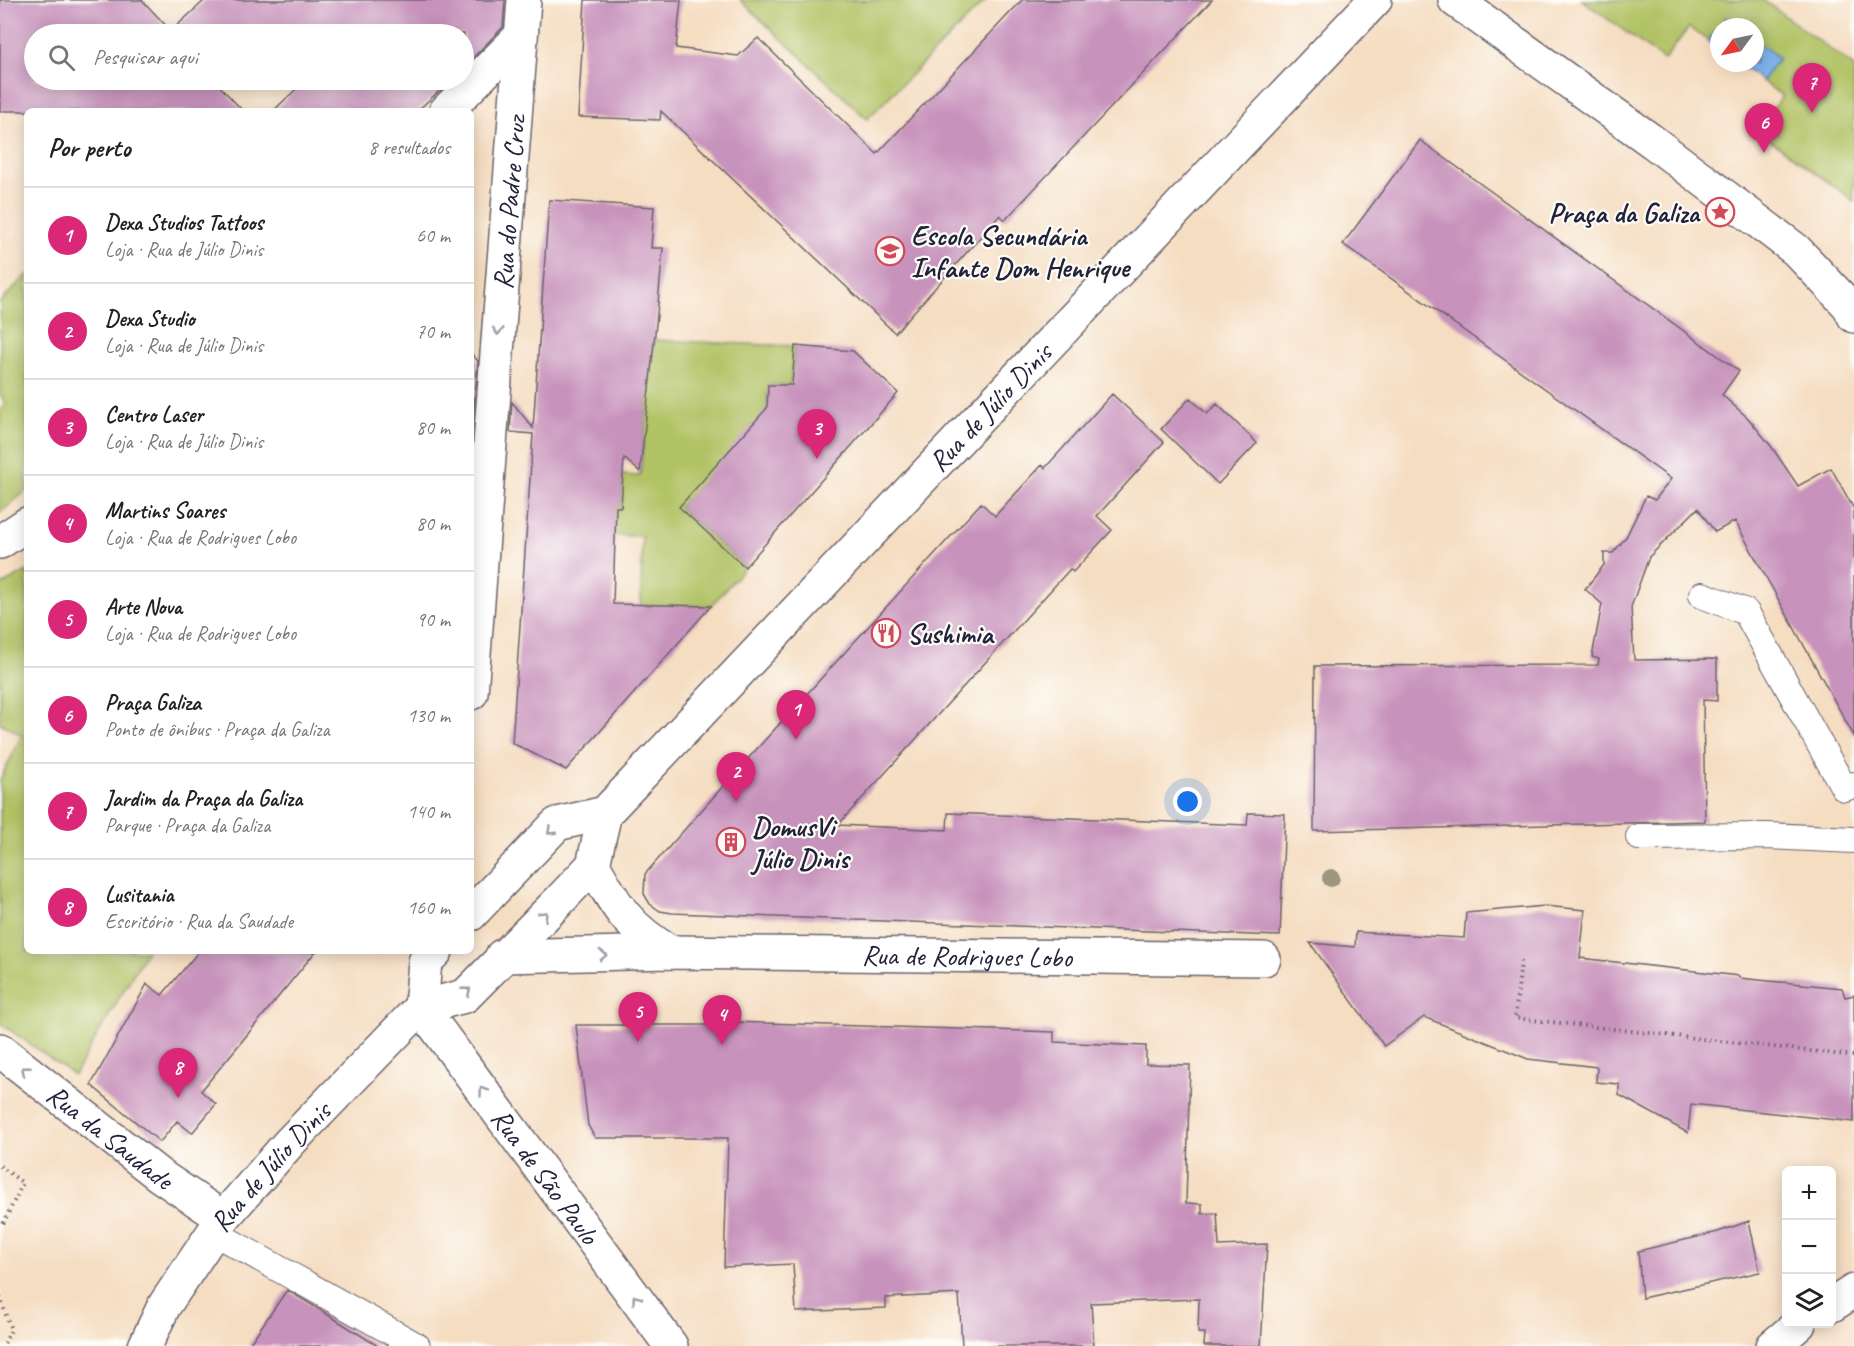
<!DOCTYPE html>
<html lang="pt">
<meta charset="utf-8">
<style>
body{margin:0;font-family:Caveat,sans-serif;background:#f6f6f6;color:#222}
.controls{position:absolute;right:18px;bottom:18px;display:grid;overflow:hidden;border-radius:9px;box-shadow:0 3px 15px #0003}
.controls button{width:54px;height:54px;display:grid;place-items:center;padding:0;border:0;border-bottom:2px solid #e0e0e0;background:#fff;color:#222;font:30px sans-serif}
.compass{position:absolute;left:1710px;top:18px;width:54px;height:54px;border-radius:50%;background:#fff;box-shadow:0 3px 15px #0003;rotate:237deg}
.you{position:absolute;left:1188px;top:802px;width:21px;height:21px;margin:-15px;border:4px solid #fff;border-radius:50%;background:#1a73e8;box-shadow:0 0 0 9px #1a73e833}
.badge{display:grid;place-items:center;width:39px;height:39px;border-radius:50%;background:#db2777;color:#fff;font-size:20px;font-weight:700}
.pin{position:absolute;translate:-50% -50px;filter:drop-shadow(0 2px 3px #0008)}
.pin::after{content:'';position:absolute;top:32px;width:21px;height:18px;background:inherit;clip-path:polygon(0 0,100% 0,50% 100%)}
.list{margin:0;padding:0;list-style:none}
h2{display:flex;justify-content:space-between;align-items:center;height:78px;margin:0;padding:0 24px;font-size:26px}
h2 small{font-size:20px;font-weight:400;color:#767676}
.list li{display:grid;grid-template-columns:39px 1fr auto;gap:18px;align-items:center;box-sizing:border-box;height:96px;padding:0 24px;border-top:2px solid #e0e0e0}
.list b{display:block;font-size:22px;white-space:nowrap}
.list p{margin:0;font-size:20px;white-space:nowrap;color:#767676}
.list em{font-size:20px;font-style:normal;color:#767676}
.icon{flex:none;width:33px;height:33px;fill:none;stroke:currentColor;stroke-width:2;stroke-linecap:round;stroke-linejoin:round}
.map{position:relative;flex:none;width:1854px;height:1346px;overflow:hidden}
.search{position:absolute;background:#fff;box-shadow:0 3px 15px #0003;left:24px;top:24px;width:450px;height:66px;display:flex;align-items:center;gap:15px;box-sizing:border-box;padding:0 21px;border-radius:33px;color:#767676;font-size:22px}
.panel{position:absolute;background:#fff;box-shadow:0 3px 15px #0003;left:24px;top:108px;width:450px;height:846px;border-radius:9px}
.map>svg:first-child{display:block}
.green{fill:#b2c366;stroke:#6a7250;stroke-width:1.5}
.water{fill:#7fb3ec;stroke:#506a94;stroke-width:1.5}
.building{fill:#c792bc}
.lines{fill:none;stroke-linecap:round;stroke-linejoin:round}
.lane-casing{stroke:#6c636a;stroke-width:28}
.street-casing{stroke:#6c636a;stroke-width:36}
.secondary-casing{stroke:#6c636a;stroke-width:36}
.path{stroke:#6c636a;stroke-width:4;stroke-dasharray:1.5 4.5;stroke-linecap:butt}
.lane{stroke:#fff;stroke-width:26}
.street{stroke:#fff;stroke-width:33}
.secondary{stroke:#fff;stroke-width:33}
.tree{fill:#9c9580}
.oneway{stroke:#9c9ca7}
.labels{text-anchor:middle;stroke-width:4.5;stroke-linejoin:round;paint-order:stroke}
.street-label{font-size:28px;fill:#22223b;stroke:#fdfcf7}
.poi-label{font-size:28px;font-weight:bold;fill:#22223b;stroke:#fdfcf7;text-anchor:start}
</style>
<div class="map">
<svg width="1854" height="1346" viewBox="0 0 1854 1346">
<rect width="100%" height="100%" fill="#fdfcf7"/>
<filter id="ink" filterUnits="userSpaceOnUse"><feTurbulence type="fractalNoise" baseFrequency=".0167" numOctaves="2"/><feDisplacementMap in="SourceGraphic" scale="12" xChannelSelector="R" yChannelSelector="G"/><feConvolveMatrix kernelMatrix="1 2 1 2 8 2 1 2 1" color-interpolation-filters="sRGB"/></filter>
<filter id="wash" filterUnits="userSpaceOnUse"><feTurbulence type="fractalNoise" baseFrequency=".008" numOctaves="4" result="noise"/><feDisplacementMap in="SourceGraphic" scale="24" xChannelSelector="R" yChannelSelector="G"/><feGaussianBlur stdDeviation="1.35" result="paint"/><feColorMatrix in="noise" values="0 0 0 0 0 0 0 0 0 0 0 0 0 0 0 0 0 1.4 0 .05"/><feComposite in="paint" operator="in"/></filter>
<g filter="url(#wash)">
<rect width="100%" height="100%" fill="#f5ddc1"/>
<path class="green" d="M 740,0 L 986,0 L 867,119 Z
M 1582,0 L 1763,0 L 1854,67 L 1854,201 L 1757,130 L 1782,96 L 1738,63 L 1755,63 L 1755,27 L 1719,27 L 1719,49 L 1689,27 L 1664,60 Z
M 27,275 L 27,490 L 0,513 L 0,410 L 6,403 L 0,395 L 0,302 Z
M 654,340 L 795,346 L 790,385 L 768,385 L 766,419 L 679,507 L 745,567 L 711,606 L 641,605 L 642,536 L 593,535 L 595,505 L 621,507 L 623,475 L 640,476 Z
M 27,571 L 27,951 L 147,951 L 74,1075 L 0,1023 L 0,780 L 22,735 L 0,723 L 0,586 Z"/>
<path class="water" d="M 1726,17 L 1738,27 L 1719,27 L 1719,49 L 1708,41 Z
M 1755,40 L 1779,58 L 1762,81 L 1738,63 L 1755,63 Z"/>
<g id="blocks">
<path class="building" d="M 0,0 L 142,0 L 171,31 L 205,0 L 505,0 L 503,27 L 464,67 L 464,34 L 34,34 L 34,80 L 214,80 L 243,111 L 0,111 Z
M 585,0 L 681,0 L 676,48 L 738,56 L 758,38 L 877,154 L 1022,0 L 1212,0 L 1005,220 L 1000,215 L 895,333 L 661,111 L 660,120 L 578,117 Z
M 306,80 L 451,80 L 417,111 L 273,111 Z
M 1420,140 L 1739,371 L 1722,395 L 1748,418 L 1771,446 L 1798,486 L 1831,468 L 1854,509 L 1854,736 L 1735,521 L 1715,532 L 1698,508 L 1649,557 L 1631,607 L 1634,660 L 1717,659 L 1717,701 L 1703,700 L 1705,821 L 1314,831 L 1315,666 L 1598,665 L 1599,659 L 1592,657 L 1602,604 L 1585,589 L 1604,565 L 1604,553 L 1613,553 L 1626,537 L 1646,496 L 1655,500 L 1671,479 L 1343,244 Z
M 549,200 L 654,207 L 651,248 L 663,248 L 657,315 L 640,472 L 624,458 L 621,507 L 616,507 L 613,604 L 711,606 L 566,770 L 512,743 L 533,434 L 510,432 L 512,402 L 533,428 Z
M 795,346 L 853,351 L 898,393 L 745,567 L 679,507 L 767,408 L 768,385 L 792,385 Z
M 471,353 L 478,361 L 472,428 L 471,428 Z
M 1112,394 L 1164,442 L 1097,516 L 1112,530 L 1073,572 L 1070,569 L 838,825 L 947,830 L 948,813 L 1247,825 L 1248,813 L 1285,814 L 1280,936 L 672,913 L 660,911 L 650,904 L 644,894 L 645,874 L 733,775 L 981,503 L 995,516 L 1042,465 L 1045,468 Z
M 1190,398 L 1207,414 L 1217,404 L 1257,443 L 1218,484 L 1161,429 Z
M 1545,906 L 1585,910 L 1580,958 L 1739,976 L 1739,978 L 1842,988 L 1845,997 L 1854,995 L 1854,1122 L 1691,1104 L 1688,1133 L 1619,1095 L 1619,1084 L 1596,1082 L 1597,1067 L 1528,1059 L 1424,1017 L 1384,1046 L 1310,943 L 1355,947 L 1356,932 L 1464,938 L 1466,913 Z
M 199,951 L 316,951 L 201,1091 L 216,1104 L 192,1133 L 177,1121 L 160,1142 L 91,1085 L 147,984 L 162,995 Z
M 731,1022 L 1054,1032 L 1054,1042 L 1146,1046 L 1146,1064 L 1190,1065 L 1186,1203 L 1202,1204 L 1202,1214 L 1217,1213 L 1219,1246 L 1267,1244 L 1261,1346 L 1204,1346 L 1205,1333 L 1198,1333 L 1199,1299 L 1091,1303 L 1094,1346 L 962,1346 L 959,1294 L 886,1298 L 886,1308 L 796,1312 L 793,1264 L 724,1267 L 728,1138 L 595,1138 L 588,1125 L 576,1025 L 731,1025 Z
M 1749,1221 L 1760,1272 L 1642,1298 L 1638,1251 L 1718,1232 Z
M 287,1290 L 314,1306 L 378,1346 L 248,1346 Z"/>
</g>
</g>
<g filter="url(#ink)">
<use href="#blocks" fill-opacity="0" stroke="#6c636a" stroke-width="1.5"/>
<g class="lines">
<g class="lane-casing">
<path id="lane" d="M 1702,595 L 1746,612 L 1844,788 L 1854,785
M 1639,837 L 1768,836 L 1854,840
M 213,1232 L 417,1346"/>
</g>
<g class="street-casing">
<g id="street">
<path d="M 446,111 L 520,37"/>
<path d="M 0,542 L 27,524"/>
<path id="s1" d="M 471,693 L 524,0"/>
<path d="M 593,865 C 616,906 628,928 670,952"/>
<path id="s2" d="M 502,956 L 670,952 L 1264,959"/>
<path id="s3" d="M 421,1007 L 671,1346"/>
<path id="s4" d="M 0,1050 L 159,1175 L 223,1218"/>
<path d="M 1832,1305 L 1854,1291"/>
<path d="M 1773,1346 L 1799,1324"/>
</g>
</g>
<g class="secondary-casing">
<g id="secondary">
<path d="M 1455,0 L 1653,142 L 1796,250 L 1849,306 L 1854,316"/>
<path d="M 471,914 L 557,824 L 605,813"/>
<path d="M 421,1007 L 425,962 L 436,951"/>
<path id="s5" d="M 145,1346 L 164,1306 L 223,1218 L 290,1142 L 421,1007 L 465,996 L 559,901 L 593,865 L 605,813 L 1375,0"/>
</g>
</g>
<path class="path" d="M 1521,961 L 1515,1018 L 1854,1056
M 0,1166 L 23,1183 L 2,1226
M 0,1297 L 11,1330 L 3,1346"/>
<use href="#lane" class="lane"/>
<use href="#street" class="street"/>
<use href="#secondary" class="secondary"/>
</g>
<g class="tree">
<circle cx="1816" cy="73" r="9"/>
<circle cx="1331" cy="878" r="9"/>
</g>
<defs><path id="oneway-chevron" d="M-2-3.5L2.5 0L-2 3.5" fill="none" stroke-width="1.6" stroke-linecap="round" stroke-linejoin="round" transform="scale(1.5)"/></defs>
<g class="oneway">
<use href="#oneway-chevron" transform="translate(498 331) rotate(94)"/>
<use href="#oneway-chevron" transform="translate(551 831) rotate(137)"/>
<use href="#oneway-chevron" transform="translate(544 915) rotate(-44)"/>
<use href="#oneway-chevron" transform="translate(603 955) rotate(-3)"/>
<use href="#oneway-chevron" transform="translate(467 991) rotate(-38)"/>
<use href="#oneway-chevron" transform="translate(25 1070) rotate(-142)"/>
<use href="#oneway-chevron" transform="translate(483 1091) rotate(-126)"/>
<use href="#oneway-chevron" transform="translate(636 1299) rotate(-126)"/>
</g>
</g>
<defs>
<g id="sight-ring" transform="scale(1.5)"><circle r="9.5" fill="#fdfcf7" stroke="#d1495b" stroke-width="1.5"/><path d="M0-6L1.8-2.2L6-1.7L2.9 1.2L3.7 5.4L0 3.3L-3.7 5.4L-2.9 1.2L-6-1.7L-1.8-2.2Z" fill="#d1495b"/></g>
<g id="school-ring" transform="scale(1.5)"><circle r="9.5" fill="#fdfcf7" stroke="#d1495b" stroke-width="1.5"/><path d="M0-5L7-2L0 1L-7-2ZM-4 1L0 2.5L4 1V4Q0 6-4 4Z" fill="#d1495b"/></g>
<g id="restaurant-ring" transform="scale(1.5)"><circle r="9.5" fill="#fdfcf7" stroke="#d1495b" stroke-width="1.5"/><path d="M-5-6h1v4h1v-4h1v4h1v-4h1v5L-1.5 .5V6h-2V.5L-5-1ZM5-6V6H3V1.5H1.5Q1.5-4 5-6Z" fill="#d1495b"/></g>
<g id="building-ring" transform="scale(1.5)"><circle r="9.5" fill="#fdfcf7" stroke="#d1495b" stroke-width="1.5"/><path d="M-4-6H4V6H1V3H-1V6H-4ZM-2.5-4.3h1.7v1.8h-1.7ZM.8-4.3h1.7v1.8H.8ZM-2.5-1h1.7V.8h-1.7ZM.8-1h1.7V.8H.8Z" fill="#d1495b"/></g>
</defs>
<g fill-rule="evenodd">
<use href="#sight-ring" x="1720" y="212"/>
<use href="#school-ring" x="890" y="251"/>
<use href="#restaurant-ring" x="886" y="633"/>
<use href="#building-ring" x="731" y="842"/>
</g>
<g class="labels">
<g class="street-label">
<text dy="10" stroke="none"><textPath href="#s1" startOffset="492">Rua do Padre Cruz</textPath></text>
<text dy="10" stroke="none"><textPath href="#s5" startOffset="1281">Rua de Júlio Dinis</textPath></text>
<text dy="10" stroke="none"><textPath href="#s2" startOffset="465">Rua de Rodrigues Lobo</textPath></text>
<text dy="10" stroke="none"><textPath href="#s4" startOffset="140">Rua da Saudade</textPath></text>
<text dy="10" stroke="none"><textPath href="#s5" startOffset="220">Rua de Júlio Dinis</textPath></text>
<text dy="10" stroke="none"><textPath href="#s3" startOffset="210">Rua de São Paulo</textPath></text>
</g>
<g class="poi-label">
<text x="1699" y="222" text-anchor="end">Praça da Galiza</text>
<text x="911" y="245">Escola Secundária<tspan x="911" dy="32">Infante Dom Henrique</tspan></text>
<text x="907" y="643">Sushimia</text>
<text x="752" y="836">DomusVi<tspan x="752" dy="32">Júlio Dinis</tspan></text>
</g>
</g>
</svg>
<div class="controls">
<button>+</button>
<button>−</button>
<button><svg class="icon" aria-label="layers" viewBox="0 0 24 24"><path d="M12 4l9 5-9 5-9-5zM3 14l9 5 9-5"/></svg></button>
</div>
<svg class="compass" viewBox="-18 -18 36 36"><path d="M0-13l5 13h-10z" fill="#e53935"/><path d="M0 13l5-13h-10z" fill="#767676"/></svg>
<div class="you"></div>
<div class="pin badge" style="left:796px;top:740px">1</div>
<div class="pin badge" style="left:736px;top:802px">2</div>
<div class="pin badge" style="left:817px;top:459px">3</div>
<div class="pin badge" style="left:722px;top:1045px">4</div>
<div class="pin badge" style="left:638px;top:1042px">5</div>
<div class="pin badge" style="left:1764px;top:153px">6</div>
<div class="pin badge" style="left:1812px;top:113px">7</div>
<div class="pin badge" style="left:178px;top:1098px">8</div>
<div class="search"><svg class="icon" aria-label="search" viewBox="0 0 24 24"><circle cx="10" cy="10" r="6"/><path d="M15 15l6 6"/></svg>Pesquisar aqui</div>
<section class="panel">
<h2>Por perto<small>8 resultados</small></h2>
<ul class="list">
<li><span class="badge">1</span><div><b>Dexa Studios Tattoos</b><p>Loja · Rua de Júlio Dinis</p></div><em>60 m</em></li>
<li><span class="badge">2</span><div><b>Dexa Studio</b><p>Loja · Rua de Júlio Dinis</p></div><em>70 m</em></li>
<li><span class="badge">3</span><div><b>Centro Laser</b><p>Loja · Rua de Júlio Dinis</p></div><em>80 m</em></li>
<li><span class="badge">4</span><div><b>Martins Soares</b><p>Loja · Rua de Rodrigues Lobo</p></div><em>80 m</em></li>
<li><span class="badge">5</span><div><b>Arte Nova</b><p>Loja · Rua de Rodrigues Lobo</p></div><em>90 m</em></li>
<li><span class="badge">6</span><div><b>Praça Galiza</b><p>Ponto de ônibus · Praça da Galiza</p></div><em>130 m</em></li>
<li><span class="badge">7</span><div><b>Jardim da Praça da Galiza</b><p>Parque · Praça da Galiza</p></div><em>140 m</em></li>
<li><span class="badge">8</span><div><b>Lusitania</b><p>Escritório · Rua da Saudade</p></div><em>160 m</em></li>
</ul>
</section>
</div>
